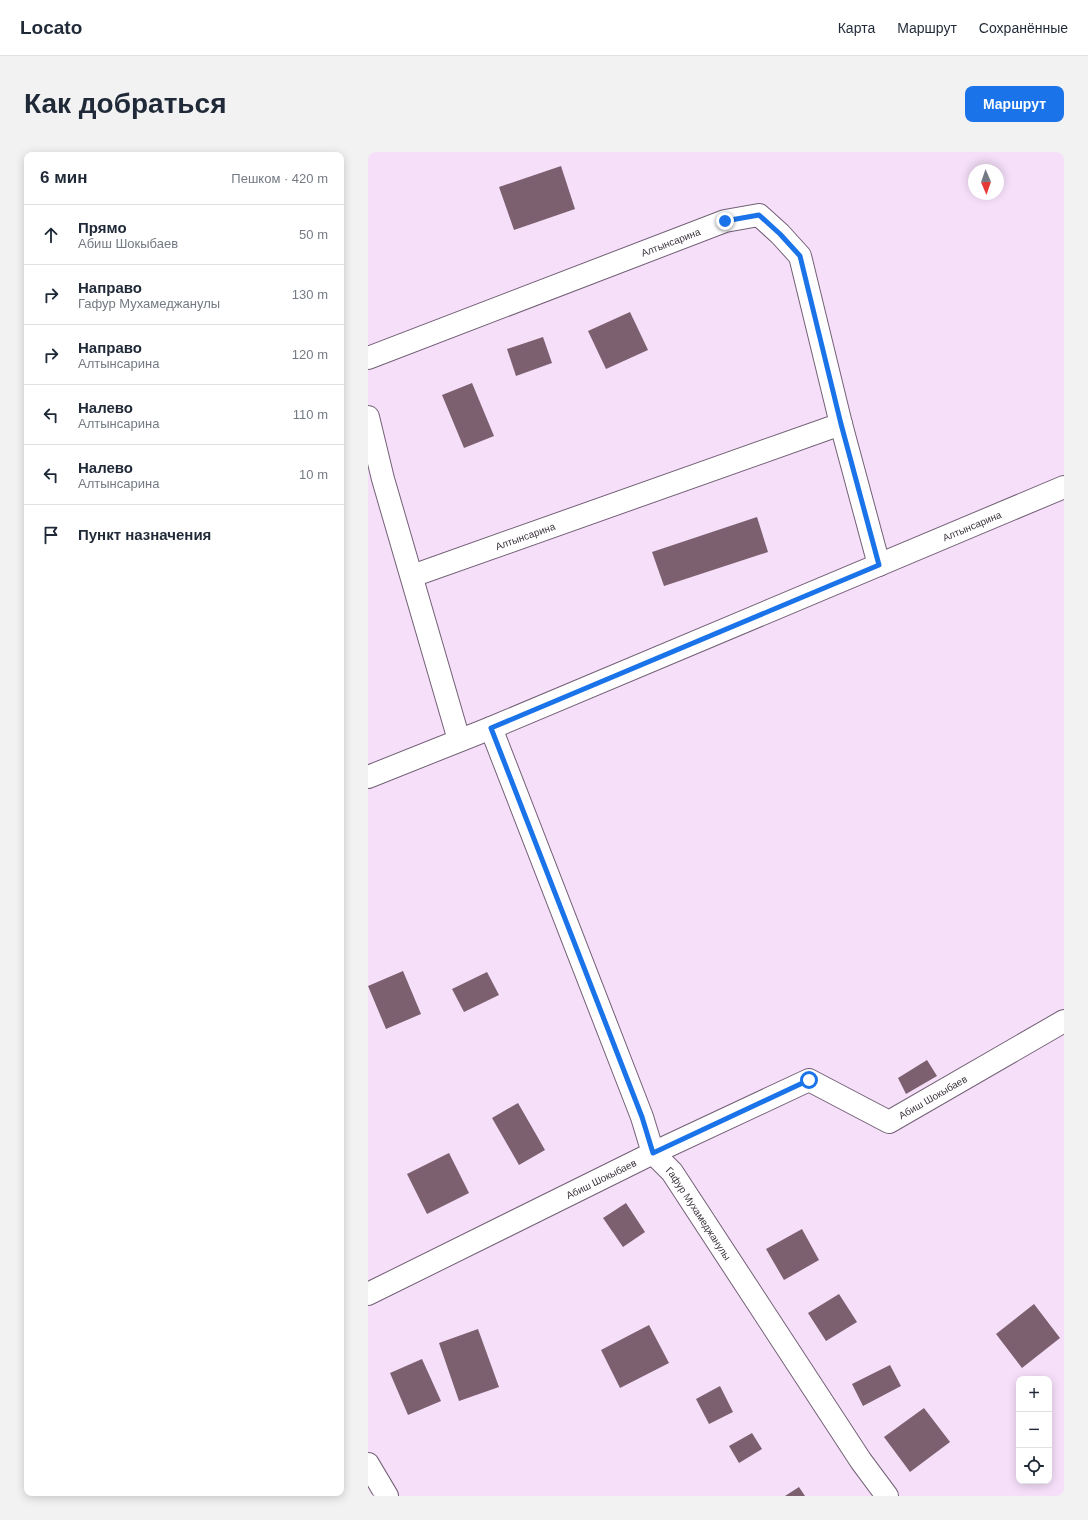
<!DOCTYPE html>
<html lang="ru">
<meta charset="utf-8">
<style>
body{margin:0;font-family:Arial,sans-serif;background:#f2f2f3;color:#1f2937}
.controls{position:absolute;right:12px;bottom:12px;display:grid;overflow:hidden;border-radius:8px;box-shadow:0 2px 10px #0003}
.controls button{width:36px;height:36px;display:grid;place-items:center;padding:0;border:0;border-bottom:1px solid #e0e1e3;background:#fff;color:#1f2937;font:20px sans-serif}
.compass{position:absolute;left:600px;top:12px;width:36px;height:36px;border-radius:50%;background:#fff;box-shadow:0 2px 10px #0003;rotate:178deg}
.stop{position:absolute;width:12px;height:12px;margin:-9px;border:3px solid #1a73e8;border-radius:50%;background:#fff}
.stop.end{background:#1a73e8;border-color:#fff;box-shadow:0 1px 4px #0008}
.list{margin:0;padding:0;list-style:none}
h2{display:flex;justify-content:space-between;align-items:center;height:52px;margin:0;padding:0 16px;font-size:17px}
h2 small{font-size:13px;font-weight:400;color:#747a83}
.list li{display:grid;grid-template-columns:26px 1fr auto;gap:12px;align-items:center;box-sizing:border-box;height:60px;padding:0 16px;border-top:1px solid #e0e1e3}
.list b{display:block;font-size:15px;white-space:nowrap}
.list p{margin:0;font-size:13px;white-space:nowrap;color:#747a83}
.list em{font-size:13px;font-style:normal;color:#747a83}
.icon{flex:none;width:22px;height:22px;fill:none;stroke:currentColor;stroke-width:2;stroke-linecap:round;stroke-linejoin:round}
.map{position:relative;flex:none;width:696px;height:1344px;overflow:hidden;border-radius:8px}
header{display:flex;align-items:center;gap:24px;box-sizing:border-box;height:56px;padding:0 20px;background:#fff;border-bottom:1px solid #e0e1e3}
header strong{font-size:19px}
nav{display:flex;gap:22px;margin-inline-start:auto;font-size:14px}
.intro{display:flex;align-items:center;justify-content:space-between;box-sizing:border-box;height:96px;padding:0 24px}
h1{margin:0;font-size:28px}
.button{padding:10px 18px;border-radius:8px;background:#1a73e8;color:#fff;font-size:14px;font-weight:700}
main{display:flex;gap:24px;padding:0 24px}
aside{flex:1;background:#fff;border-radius:8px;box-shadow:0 2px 10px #0003}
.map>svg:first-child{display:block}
.building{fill:#7c606f}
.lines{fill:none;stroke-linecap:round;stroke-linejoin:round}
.street-casing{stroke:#736076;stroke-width:24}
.secondary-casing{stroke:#736076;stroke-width:24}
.street{stroke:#fff;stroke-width:22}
.secondary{stroke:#fff;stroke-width:22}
.route{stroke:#1a73e8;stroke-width:5}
.labels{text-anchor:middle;stroke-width:4;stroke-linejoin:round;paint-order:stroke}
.street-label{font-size:10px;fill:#3d343e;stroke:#faf1fc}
</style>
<header>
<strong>Locato</strong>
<nav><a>Карта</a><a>Маршрут</a><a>Сохранённые</a></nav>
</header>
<div class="intro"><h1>Как добраться</h1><a class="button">Маршрут</a></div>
<main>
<aside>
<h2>6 мин<small>Пешком · 420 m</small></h2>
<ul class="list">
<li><svg class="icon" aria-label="ahead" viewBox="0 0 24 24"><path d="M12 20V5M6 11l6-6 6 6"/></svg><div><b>Прямо</b><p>Абиш Шокыбаев</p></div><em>50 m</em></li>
<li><svg class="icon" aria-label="right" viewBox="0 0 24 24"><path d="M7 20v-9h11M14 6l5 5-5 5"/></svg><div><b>Направо</b><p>Гафур Мухамеджанулы</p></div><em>130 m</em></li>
<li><svg class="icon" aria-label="right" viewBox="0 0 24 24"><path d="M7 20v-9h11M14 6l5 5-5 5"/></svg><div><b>Направо</b><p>Алтынсарина</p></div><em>120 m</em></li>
<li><svg class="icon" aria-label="left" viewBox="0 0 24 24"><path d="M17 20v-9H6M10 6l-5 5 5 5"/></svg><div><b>Налево</b><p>Алтынсарина</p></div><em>110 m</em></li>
<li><svg class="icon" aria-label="left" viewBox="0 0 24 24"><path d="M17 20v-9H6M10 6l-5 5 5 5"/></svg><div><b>Налево</b><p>Алтынсарина</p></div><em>10 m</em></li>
<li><svg class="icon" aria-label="arrive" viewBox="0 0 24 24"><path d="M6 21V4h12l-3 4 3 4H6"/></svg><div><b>Пункт назначения</b></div></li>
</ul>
</aside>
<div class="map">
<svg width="696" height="1344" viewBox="0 0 696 1344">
<rect width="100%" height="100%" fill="#f5dff9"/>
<path class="building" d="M 193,14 L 207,57 L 146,78 L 131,35 Z
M 262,160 L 280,198 L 238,217 L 220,179 Z
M 175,185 L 184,211 L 148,224 L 139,197 Z
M 104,231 L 126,284 L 96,296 L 74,243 Z
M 389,365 L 400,400 L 296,434 L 284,400 Z
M 35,819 L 53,862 L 18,877 L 0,834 Z
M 119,820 L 131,843 L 96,860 L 84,837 Z
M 559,908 L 569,924 L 538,942 L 530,926 Z
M 150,951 L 177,998 L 151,1013 L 124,966 Z
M 81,1001 L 101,1041 L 59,1062 L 39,1022 Z
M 258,1051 L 277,1080 L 255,1095 L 235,1066 Z
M 434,1077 L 451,1108 L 416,1128 L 398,1097 Z
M 471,1142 L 489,1170 L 458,1189 L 440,1161 Z
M 666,1152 L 692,1186 L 654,1216 L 628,1182 Z
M 281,1173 L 301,1211 L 252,1236 L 233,1198 Z
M 110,1177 L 131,1235 L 91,1249 L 71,1191 Z
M 54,1207 L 73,1249 L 40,1263 L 22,1221 Z
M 522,1213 L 533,1234 L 495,1254 L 484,1232 Z
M 352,1234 L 365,1260 L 341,1272 L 328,1247 Z
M 556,1256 L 582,1290 L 542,1320 L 516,1285 Z
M 384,1281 L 394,1297 L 371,1311 L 361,1294 Z
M 431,1335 L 437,1344 L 417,1344 Z"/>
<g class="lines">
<g class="street-casing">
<g id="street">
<path id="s1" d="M 0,206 L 357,69 L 391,63 L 412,82 L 432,104 L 473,272 L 511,413"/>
<path d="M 0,265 L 15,327 L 91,588"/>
<path id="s2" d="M 44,424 L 473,272"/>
<path id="s3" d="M 123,576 L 274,965 L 285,1001 L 304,1020 L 493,1309 L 519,1344"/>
<path id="s4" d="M 0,1142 L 285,1001 L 441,928 L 521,970 L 696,869"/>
<path d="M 0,1312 L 19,1344"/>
</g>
</g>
<g class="secondary-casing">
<g id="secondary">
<path id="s5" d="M 0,625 L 123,576 L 696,335"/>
</g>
</g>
<use href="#street" class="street"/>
<use href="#secondary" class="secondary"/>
</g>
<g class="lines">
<path class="route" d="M 357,69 L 391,63 L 412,82 L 432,104 L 473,272 L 511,413 L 123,576 L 274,965 L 285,1001 L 441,928"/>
</g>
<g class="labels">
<g class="street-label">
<text dy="4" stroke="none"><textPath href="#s1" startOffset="324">Алтынсарина</textPath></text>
<text dy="4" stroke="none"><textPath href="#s5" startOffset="654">Алтынсарина</textPath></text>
<text dy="4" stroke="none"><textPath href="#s2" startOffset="120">Алтынсарина</textPath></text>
<text dy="4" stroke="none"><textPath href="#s4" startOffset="631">Абиш Шокыбаев</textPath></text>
<text dy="4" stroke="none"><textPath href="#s4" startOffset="260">Абиш Шокыбаев</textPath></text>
<text dy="4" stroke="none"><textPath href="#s3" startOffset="531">Гафур Мухамеджанулы</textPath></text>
</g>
</g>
</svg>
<div class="controls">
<button>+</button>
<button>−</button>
<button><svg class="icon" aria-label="locate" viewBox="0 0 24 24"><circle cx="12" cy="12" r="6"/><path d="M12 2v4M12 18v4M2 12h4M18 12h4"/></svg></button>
</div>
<svg class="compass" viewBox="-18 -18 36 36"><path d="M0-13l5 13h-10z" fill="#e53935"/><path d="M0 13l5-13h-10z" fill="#747a83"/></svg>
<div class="stop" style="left:441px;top:928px"></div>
<div class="stop end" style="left:357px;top:69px"></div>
</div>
</main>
